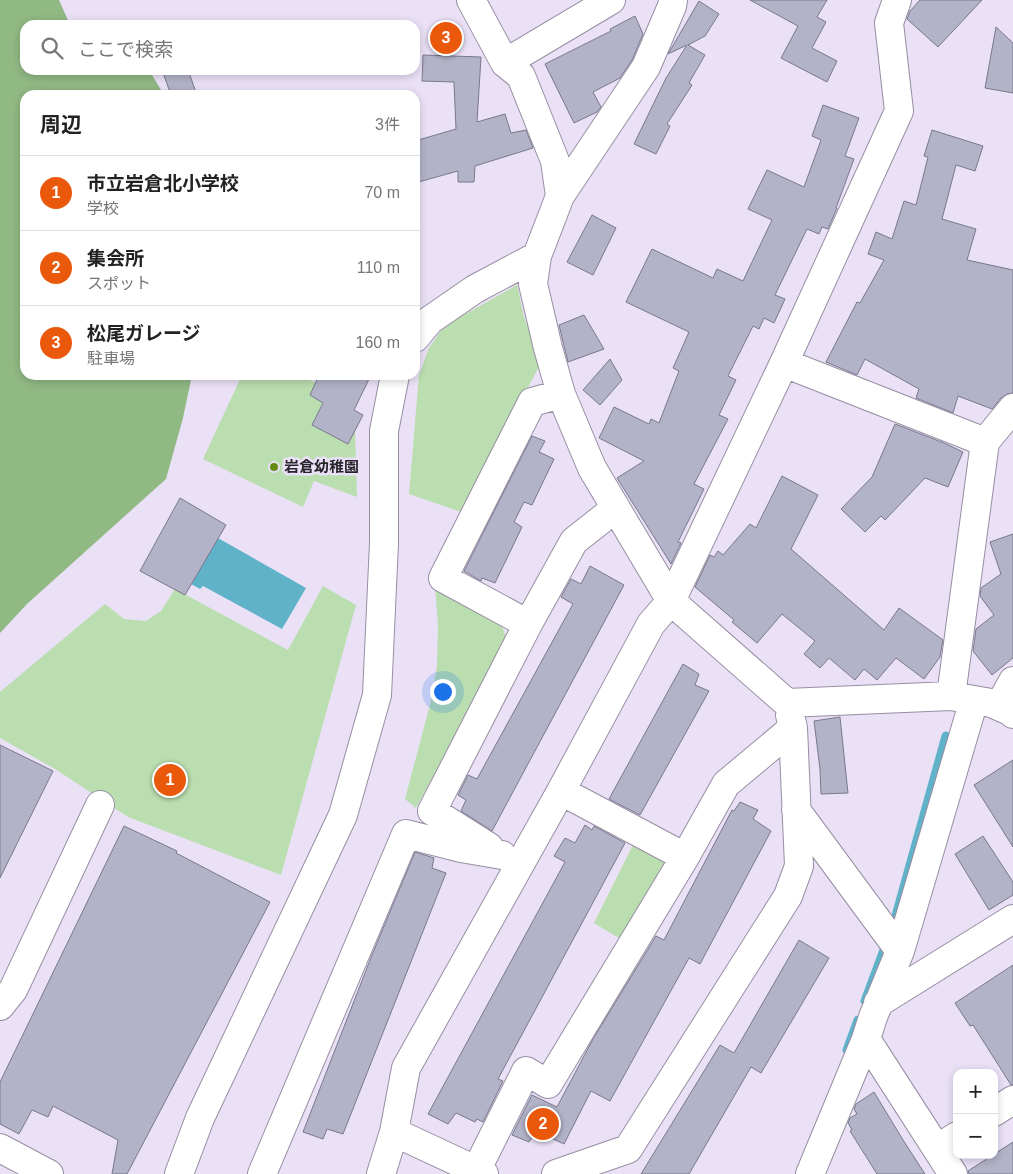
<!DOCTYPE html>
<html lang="ja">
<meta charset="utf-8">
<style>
body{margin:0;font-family:Arial,"Noto Sans JP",sans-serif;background:#f6f6f6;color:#222}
.controls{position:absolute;right:15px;bottom:15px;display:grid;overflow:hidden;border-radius:10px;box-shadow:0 2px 8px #0003}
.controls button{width:45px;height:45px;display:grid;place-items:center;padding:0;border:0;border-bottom:1px solid #e0e0e0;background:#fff;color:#222;font:25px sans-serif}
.you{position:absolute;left:442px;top:691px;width:18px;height:18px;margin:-12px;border:4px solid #fff;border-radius:50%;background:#1a73e8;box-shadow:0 0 0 8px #1a73e833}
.badge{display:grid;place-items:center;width:32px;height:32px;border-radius:50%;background:#ea580c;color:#fff;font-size:16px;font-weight:700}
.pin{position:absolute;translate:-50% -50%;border:2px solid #fff;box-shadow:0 1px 5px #0006}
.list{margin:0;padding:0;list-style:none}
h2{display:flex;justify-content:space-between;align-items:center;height:65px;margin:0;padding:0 20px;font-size:21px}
h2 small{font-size:16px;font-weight:400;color:#767676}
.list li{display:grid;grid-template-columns:32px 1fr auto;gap:15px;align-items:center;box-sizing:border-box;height:75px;padding:0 20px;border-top:1px solid #e0e0e0}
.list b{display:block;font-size:19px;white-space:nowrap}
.list p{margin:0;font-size:16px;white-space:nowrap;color:#767676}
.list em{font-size:16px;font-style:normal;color:#767676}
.icon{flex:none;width:28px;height:28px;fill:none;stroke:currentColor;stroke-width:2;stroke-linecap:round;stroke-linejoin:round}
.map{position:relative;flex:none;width:1013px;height:1174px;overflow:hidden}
.search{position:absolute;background:#fff;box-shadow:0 2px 8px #0003;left:20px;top:20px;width:400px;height:55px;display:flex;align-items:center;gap:12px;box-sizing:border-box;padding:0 18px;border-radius:15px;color:#767676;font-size:19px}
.panel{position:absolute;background:#fff;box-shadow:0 2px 8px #0003;left:20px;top:90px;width:400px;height:290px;border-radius:15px}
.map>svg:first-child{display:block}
.green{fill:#badeaf}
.forest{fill:#91b984}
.water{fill:#60b2c9}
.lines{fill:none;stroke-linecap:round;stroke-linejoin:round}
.stream{stroke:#60b2c9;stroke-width:9}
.building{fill:#b2b2c8;stroke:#79788d}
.minor-casing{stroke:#978ea2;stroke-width:30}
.minor{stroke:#fff;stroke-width:28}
.poi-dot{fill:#678c16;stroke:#eae1f7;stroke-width:2}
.labels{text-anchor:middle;stroke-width:5;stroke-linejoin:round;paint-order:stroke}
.poi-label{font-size:15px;font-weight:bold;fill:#28252d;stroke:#eae1f7;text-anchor:start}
</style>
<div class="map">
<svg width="1013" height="1174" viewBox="0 0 1013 1174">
<rect width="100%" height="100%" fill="#eae1f7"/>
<path class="green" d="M 517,285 L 524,317 L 541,363 L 461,512 L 409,494 L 419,375 L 429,348 L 444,326 Z
M 242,375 L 298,375 L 316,383 L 310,395 L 323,403 L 313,425 L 348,444 L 355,429 L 357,497 L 314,481 L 303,507 L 203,459 Z
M 323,586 L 356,605 L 281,875 L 128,817 L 55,769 L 0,738 L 0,692 L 105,604 L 124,619 L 146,621 L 161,611 L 175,589 L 288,650 Z
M 435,586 L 491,609 L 502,626 L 507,640 L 416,808 L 405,799 L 432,697 L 437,666 L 438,625 Z
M 635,841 L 673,862 L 627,943 L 594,923 Z"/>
<path class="forest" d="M 0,0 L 59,0 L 70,25 L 25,25 L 25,70 L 149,70 L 164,95 L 25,95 L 25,375 L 192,375 L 183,418 L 166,479 L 27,604 L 0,633 Z"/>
<path class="water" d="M 218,538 L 306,588 L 282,629 L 203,586 L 200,589 L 191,584 Z"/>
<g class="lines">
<path class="stream" d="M 865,1001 L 894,923 L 946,736
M 847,1050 L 858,1020"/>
</g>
<path class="building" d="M 750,0 L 827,0 L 817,17 L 826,22 L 812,48 L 837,61 L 827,82 L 781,58 L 798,26 Z
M 920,0 L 982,0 L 938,47 L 907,19 L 910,11 Z
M 699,1 L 719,14 L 705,36 L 688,45 L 705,55 L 689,83 L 692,85 L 667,124 L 670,126 L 656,154 L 634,144 L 666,78 L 687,45 L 668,54 Z
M 635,16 L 643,34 L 632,60 L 620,78 L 593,92 L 601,107 L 597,112 L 574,123 L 545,64 L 611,31 L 610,29 Z
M 996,27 L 1013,43 L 1013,93 L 985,88 Z
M 423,55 L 481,57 L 477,122 L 505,114 L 511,133 L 526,130 L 533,148 L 475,166 L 474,182 L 458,182 L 458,171 L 415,183 L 415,141 L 456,129 L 454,82 L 422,81 Z
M 162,70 L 188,70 L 197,95 L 171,95 Z
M 823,105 L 859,118 L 845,156 L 854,159 L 836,208 L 837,208 L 828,229 L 822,227 L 819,234 L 807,229 L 775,295 L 785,299 L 774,323 L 764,318 L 759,329 L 753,326 L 728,376 L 736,380 L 719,415 L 728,419 L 694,484 L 704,489 L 678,542 L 681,543 L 671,564 L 617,478 L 644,461 L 599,438 L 614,407 L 649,424 L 651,419 L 659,423 L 679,371 L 673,368 L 689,332 L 626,302 L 652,249 L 713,278 L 717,269 L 743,281 L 772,220 L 748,209 L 767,170 L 804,187 L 821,140 L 812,136 Z
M 932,130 L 983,146 L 975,171 L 956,165 L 942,219 L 976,229 L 967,260 L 1013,270 L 1013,393 L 1007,394 L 1001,398 L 992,409 L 958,396 L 953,413 L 916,398 L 919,389 L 865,359 L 857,375 L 826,362 L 857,302 L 860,303 L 884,260 L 868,254 L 876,232 L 892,239 L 904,201 L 916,205 L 928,157 L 924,156 Z
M 592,215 L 616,228 L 593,275 L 567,262 Z
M 584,315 L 604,349 L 568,362 L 559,325 Z
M 610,359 L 622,380 L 600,405 L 583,390 Z
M 319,375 L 371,375 L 354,410 L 363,415 L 348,444 L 312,425 L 323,403 L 310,395 Z
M 895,424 L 944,443 L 963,452 L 948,487 L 925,478 L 885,520 L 881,516 L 865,532 L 841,509 L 872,477 Z
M 532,436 L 545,441 L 539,452 L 554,459 L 532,505 L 524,502 L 514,522 L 522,527 L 495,583 L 482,578 L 481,581 L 464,571 Z
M 782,476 L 818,495 L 791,549 L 884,630 L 899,608 L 943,640 L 940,657 L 924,679 L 896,658 L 877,680 L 864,669 L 855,680 L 829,658 L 820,668 L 804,654 L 815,641 L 782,614 L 757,643 L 732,622 L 734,620 L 695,587 L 710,555 L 714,557 L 718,551 L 723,555 L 750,524 L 756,528 Z
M 180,498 L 226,525 L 185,595 L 140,571 Z
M 1013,534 L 1013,658 L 992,675 L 973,651 L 976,629 L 994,615 L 980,596 L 981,588 L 1001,574 L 990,542 Z
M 590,566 L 624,585 L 492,831 L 461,811 L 466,800 L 458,795 L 468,775 L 477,779 L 573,604 L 561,597 L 571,579 L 581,584 Z
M 683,664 L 699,674 L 695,685 L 709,691 L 640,815 L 609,799 Z
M 840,717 L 848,793 L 821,794 L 820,769 L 814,721 Z
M 0,745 L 53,771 L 0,878 Z
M 1013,760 L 1013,847 L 974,785 Z
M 740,802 L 758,810 L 753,819 L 771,831 L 700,964 L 689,958 L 610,1101 L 591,1091 L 564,1144 L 536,1131 L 529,1142 L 512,1135 L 532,1095 L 557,1107 L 593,1039 L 656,936 L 664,940 L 732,810 L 734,811 Z
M 585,825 L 592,830 L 594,826 L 625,843 L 498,1079 L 503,1081 L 483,1122 L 477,1119 L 475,1122 L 456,1113 L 448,1124 L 428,1114 L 565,862 L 554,856 L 565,838 L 575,843 Z
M 124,826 L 177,851 L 176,853 L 270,902 L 127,1174 L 112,1174 L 118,1140 L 53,1106 L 48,1117 L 32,1110 L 19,1134 L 0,1124 L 0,1082 Z
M 983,836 L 1013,882 L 1013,895 L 989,910 L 955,854 Z
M 415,852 L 434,858 L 432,868 L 446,873 L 343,1134 L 327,1129 L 323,1139 L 303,1132 L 372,955 Z
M 799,940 L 829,958 L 761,1073 L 751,1067 L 689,1174 L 641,1174 L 720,1045 L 734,1053 Z
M 1013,965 L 1013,1084 L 1011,1085 L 973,1025 L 970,1026 L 955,1003 Z
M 874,1092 L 903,1140 L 925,1174 L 877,1174 L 850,1131 L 852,1130 L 848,1123 L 850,1118 L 857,1114 L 854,1109 L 856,1104 Z
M 1013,1142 L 1013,1174 L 969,1174 L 968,1171 Z"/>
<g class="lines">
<g class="minor-casing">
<path id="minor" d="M 471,0 L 505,63 L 521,76 L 555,161 L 560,196 L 537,256 L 533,284 L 548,348 L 561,394 L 592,468 L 671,601 L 787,703 L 951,696 L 991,703 L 1012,712 L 1013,714
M 505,63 L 611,0
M 560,196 L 646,67 L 672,6 L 673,0
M 415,338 L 430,320 L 475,289 L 537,256
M 784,363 L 985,442
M 528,624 L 443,578 L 532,402 L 561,394
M 951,696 L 985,442 L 1013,408
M 999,706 L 1013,681
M 561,791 L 685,857
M 796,810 L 900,951
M 489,847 L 432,811 L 528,624 L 574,541 L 616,508
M 878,1003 L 1013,919
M 0,1006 L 13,990 L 100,805
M 866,1039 L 953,1174
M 994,1112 L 1013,1100
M 394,1132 L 484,1174
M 0,1148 L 49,1174
M 937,1149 L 957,1136
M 476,1171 L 526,1071 L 548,1084 L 685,857 L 726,784 L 793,728
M 179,1174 L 200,1118 L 343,815 L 377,695 L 384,543 L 384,431 L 395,375
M 262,1174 L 406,834 L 461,848 L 502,855
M 381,1174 L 394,1132 L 406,1068 L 561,791 L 651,624 L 671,601 L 784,363 L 899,111 L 889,23 L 897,0
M 556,1174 L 628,1149 L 788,896 L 799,866 L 793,728 L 790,715
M 810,1174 L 866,1039 L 873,1017 L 900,951 L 974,700"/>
</g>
<use href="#minor" class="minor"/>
</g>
<circle class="poi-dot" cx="274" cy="467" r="5"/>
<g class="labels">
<g class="poi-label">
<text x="284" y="472">岩倉幼稚園</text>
</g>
</g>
</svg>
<div class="controls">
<button>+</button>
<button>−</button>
</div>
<div class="you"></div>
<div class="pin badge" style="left:170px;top:780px">1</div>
<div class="pin badge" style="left:543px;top:1124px">2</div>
<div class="pin badge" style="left:446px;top:38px">3</div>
<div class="search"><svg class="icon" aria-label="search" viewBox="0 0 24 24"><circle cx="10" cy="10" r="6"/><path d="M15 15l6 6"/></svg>ここで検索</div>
<section class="panel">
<h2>周辺<small>3件</small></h2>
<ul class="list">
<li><span class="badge">1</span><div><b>市立岩倉北小学校</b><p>学校</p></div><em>70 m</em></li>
<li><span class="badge">2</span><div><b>集会所</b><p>スポット</p></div><em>110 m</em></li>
<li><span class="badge">3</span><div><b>松尾ガレージ</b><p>駐車場</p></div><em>160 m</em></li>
</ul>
</section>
</div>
